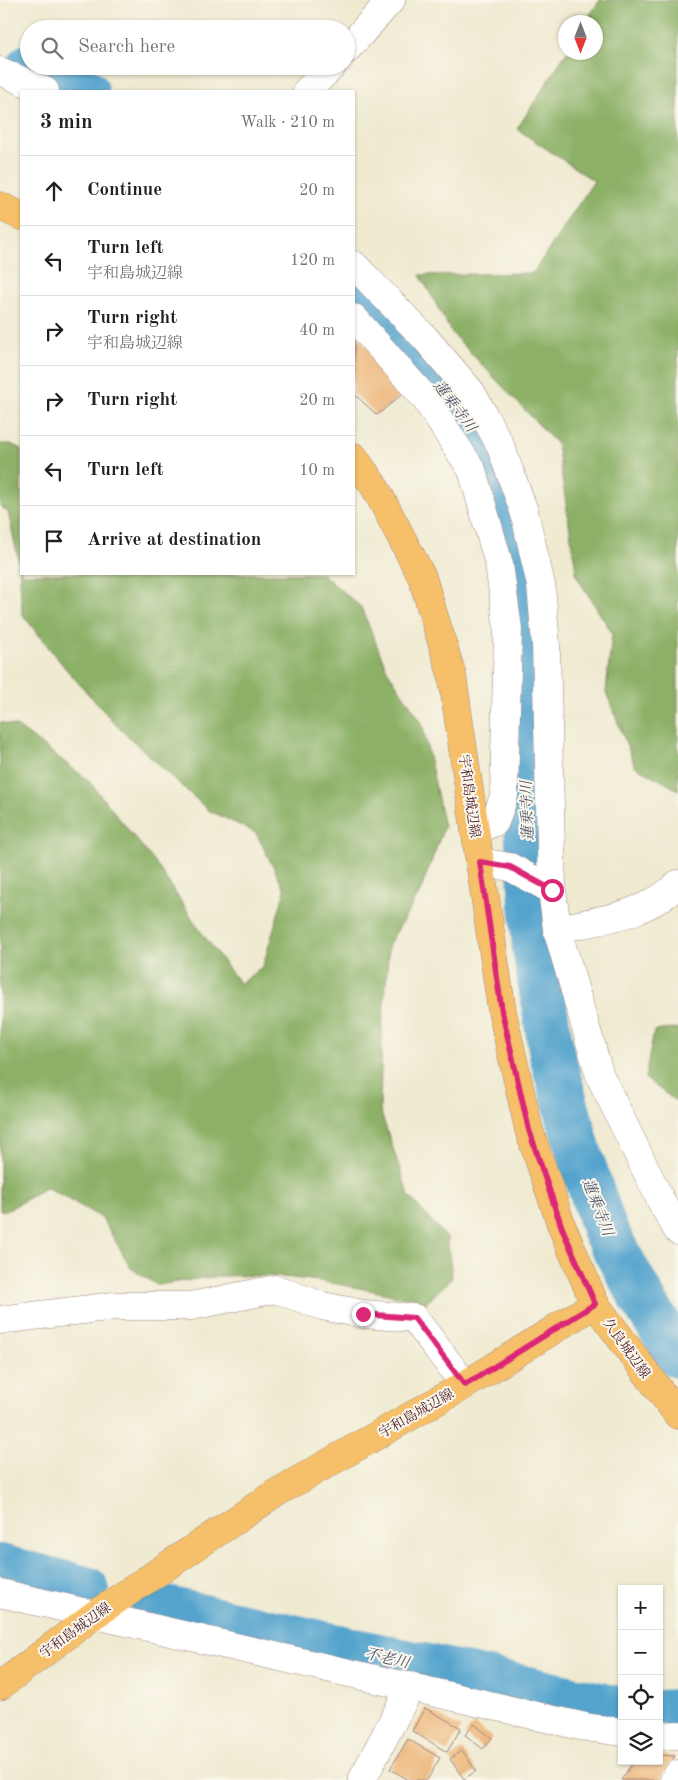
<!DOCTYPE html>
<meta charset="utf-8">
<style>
body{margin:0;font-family:"Old Standard TT","Noto Serif JP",serif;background:#f6f6f6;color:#202124}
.controls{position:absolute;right:15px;bottom:15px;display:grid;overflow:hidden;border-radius:0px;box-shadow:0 1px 4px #0004}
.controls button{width:45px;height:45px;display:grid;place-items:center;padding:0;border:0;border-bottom:1px solid #e0e0e0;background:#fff;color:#202124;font:25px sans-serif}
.compass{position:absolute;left:558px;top:15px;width:45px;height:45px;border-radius:50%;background:#fff;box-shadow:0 1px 4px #0004;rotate:180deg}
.stop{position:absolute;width:15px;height:15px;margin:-11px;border:4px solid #db2777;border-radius:50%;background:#fff}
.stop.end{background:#db2777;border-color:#fff;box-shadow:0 1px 5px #0008}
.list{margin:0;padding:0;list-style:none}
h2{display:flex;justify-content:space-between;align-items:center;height:65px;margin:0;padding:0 20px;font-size:21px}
h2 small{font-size:16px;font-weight:400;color:#757577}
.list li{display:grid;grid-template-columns:32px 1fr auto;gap:15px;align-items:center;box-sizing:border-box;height:70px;padding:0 20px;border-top:1px solid #e0e0e0}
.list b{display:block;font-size:19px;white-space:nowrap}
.list p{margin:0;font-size:16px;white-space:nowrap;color:#757577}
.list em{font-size:16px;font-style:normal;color:#757577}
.icon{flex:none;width:28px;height:28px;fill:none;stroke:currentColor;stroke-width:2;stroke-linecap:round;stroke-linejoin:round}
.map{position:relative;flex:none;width:678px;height:1780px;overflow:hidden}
.search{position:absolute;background:#fff;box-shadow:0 1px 4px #0004;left:20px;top:20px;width:335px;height:55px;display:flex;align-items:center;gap:12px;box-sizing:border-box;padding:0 18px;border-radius:28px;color:#757577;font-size:19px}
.panel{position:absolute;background:#fff;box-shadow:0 1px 4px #0004;left:20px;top:90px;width:335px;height:485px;border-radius:0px}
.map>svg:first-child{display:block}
.forest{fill:#8bb066;stroke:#6a6848}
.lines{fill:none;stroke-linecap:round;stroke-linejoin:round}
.river{stroke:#53a3cd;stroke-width:46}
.building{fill:#ecb06f}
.minor-casing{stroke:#9c847e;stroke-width:29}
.major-casing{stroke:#9c847e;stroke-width:29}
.minor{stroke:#fff;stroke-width:28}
.major{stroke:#f6c06b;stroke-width:28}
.route{stroke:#db2777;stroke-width:6}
.labels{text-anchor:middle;stroke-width:4;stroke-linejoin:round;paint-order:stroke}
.street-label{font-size:14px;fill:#4a1f2b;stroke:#fbf7ec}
.water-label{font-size:15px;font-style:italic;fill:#4e546c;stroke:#fbf7ec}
</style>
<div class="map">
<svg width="678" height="1780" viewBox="0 0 678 1780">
<rect width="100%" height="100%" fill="#fbf7ec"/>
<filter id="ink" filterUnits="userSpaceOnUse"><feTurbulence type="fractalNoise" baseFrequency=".02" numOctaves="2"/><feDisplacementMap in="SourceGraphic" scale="10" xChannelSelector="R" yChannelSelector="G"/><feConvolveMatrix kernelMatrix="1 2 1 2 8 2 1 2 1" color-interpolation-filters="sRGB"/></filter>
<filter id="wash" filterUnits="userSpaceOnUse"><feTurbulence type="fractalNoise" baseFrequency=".0096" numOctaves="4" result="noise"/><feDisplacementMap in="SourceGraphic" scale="20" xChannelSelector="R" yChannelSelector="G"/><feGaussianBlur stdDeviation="1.12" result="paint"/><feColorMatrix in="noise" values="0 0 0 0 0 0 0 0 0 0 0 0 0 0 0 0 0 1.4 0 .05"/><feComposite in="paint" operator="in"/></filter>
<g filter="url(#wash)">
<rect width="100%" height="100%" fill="#efead0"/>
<path class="forest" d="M 600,0 L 678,0 L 678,790 L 635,766 L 606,692 L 612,633 L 577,577 L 557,444 L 452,333 L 420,275 L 533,273 L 594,181 L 517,129 L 566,53 L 596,52 L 596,22 L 585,22 Z
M 0,444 L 11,444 L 21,449 L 21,574 L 322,574 L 361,607 L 387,670 L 422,723 L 444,827 L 420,892 L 389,944 L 382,1028 L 380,1110 L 409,1196 L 447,1238 L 452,1278 L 426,1303 C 359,1287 296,1273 226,1276 C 203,1277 180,1282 157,1285 L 131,1268 L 102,1218 L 47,1187 L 6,1211 L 0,1211 L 0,722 L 18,727 L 88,780 L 157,865 L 199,929 L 240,984 L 263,966 L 285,890 L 256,833 L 208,810 L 118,727 L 66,669 L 22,614 L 19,563 L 8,512 L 0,506 Z
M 678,1028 L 678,1103 L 645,1078 L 654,1031 Z"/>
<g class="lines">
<path class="river" d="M 30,66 L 86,91
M 354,290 L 373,309 L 452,397 L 485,449 L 511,531 L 525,595 L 527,827 L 535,948 L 552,1055 L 579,1153 L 605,1231 L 646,1305 L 678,1355
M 0,1567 L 86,1589
M 153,1606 L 622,1710
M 659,1713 L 678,1712"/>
</g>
<g id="blocks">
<path class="building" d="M 354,332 L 406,391 L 377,415 L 354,394 Z
M 425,1708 L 461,1728 L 447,1752 L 412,1731 Z
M 474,1724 L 492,1738 L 483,1749 L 465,1735 Z
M 408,1739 L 440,1758 L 427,1780 L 409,1780 L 390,1769 Z
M 462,1750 L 476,1771 L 464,1779 L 450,1759 Z
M 659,1755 L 675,1756 L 660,1780 L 621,1780 L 634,1761 L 659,1761 Z"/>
</g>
</g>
<g filter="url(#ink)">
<use href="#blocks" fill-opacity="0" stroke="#9c847e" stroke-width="1"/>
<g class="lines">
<g class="minor-casing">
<path id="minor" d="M 346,50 L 391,0
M 0,71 L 45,91
M 307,91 L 332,66
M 354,265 L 425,338 L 471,392 L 500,445 L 524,511 L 541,585 L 546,645 L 552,890 L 557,929 L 600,1076 L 662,1203 L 678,1231
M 354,318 L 425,398 L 472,470 L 499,564 L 508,629 L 504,796 L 495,822 L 475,830
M 480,862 L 510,867 L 552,890
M 557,929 C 599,920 646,916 678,884
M 0,1320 L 115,1306 L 191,1306 L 276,1289 L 322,1306 L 363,1314 L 414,1318 L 465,1385
M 0,1593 L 585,1727 L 622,1732
M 659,1736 L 678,1735
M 362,1780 L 411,1686
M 674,1780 L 678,1774"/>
</g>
<g class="major-casing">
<path id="major" d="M 0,206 L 21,216
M 354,457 L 376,489 L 422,577 L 452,675 L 502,1011 L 529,1130 L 562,1227 L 595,1304 L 678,1415
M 0,1686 L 94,1615 L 276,1493 L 465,1385 L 595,1304"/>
</g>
<use href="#minor" class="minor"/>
<use href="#major" class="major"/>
</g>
</g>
<g class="lines" filter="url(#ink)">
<path class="route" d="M 363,1314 L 414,1318 L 465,1385 L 595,1304 L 562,1228 L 529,1130 L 502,1012 L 480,862 L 510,867 L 552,890"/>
</g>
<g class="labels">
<g class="street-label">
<text transform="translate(470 796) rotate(82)" y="5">宇和島城辺線</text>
<text transform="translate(627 1348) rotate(54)" y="5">久良城辺線</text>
<text transform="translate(416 1413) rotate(-30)" y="5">宇和島城辺線</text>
<text transform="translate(75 1630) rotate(-36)" y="5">宇和島城辺線</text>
</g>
<g class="water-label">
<text transform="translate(455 406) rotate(53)" y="5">蓮乗寺川</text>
<text transform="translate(527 811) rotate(-92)" y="5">蓮乗寺川</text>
<text transform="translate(598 1207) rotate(69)" y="5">蓮乗寺川</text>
<text transform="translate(387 1658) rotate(13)" y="5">不老川</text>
</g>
</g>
</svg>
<div class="controls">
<button>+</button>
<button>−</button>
<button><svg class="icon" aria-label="locate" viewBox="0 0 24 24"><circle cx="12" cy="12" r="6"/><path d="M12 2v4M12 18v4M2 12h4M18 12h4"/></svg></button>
<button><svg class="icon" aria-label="layers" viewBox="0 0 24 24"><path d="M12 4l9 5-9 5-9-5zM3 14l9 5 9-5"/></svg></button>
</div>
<svg class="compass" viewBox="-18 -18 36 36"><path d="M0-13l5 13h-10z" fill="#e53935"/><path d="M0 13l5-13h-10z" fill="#757577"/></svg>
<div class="stop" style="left:552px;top:890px"></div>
<div class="stop end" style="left:363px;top:1314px"></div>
<div class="search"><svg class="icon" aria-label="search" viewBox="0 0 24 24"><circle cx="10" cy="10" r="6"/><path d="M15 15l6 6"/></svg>Search here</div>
<section class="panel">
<h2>3 min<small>Walk · 210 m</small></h2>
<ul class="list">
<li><svg class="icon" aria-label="ahead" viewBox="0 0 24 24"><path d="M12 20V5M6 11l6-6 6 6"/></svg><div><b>Continue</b></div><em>20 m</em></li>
<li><svg class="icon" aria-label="left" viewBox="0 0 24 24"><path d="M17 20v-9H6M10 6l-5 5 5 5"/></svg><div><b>Turn left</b><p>宇和島城辺線</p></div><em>120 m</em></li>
<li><svg class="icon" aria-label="right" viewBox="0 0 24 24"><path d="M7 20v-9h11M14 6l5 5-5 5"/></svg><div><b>Turn right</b><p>宇和島城辺線</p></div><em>40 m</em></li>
<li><svg class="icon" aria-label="right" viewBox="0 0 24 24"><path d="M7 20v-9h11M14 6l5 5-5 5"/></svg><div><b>Turn right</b></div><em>20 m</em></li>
<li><svg class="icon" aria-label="left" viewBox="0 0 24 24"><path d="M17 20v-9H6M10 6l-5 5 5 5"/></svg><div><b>Turn left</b></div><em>10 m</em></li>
<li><svg class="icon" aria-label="arrive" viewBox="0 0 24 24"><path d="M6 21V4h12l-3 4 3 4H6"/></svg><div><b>Arrive at destination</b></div></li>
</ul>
</section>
</div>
